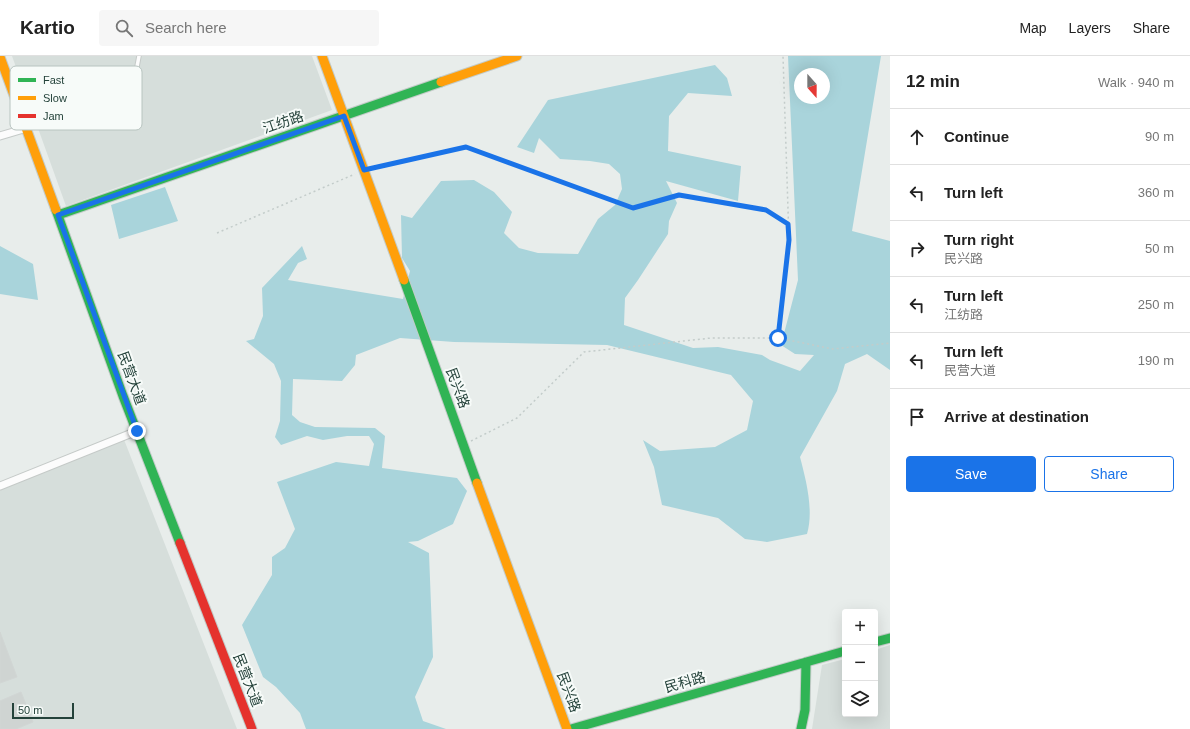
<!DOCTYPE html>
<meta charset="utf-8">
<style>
body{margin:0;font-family:Helvetica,"Noto Sans SC",sans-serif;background:#f6f6f6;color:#222}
.controls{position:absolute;right:12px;bottom:12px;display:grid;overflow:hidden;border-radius:4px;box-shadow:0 4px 16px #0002}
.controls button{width:36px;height:36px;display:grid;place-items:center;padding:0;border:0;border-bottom:1px solid #e0e0e0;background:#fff;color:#222;font:20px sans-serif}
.compass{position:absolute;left:794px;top:12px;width:36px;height:36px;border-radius:50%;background:#fff;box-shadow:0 4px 16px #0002;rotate:159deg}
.scale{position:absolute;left:12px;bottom:10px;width:62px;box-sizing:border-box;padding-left:4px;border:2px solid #24423a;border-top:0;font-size:11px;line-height:14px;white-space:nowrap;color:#24423a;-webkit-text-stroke:3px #f7fbf9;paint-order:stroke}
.stop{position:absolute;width:12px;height:12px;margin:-9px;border:3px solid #1a73e8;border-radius:50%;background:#fff}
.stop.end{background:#1a73e8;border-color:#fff;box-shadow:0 1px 4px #0008}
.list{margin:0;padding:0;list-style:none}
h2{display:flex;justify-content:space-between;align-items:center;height:52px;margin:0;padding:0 16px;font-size:17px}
h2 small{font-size:13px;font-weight:400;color:#767676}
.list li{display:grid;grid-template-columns:26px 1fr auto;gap:12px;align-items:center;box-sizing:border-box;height:56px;padding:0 16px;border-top:1px solid #e0e0e0}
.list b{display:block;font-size:15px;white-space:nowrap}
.list p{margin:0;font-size:13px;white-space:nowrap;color:#767676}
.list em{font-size:13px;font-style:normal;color:#767676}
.actions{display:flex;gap:8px;padding:12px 16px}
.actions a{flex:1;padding:9px 0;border:1px solid #1a73e8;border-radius:4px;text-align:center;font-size:14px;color:#1a73e8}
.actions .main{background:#1a73e8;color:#fff}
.icon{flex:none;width:22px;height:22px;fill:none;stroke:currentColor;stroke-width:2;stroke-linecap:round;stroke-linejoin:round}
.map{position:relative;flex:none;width:890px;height:673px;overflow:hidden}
header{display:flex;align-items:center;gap:24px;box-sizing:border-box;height:56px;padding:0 20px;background:#fff;border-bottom:1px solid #e0e0e0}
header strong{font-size:19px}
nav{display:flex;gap:22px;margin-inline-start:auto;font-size:14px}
.search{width:280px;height:36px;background:#f6f6f6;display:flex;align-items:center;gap:10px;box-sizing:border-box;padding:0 14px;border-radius:4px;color:#767676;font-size:15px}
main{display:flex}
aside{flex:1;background:#fff}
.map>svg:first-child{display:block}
.built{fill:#d6dedb}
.water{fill:#a9d4db;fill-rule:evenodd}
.building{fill:#cfd4d2;stroke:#d1d6d4}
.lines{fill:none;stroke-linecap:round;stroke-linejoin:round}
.lane-casing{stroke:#c5cac8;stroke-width:5.5}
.street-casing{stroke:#c5cac8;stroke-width:9}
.fast-casing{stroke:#c3cbc8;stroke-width:11}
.slow-casing{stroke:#c3cbc8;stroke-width:11}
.jam-casing{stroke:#c3cbc8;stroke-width:11}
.path{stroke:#c3ccca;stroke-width:1.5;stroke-dasharray:2 3;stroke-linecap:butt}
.lane{stroke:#fcfcfc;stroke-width:3.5}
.street{stroke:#fcfcfc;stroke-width:7}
.fast{stroke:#30b455;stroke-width:9}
.slow{stroke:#ff9f0a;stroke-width:9}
.jam{stroke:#e5322d;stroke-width:9}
.route{stroke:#1a73e8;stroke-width:5}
.labels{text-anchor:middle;stroke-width:4;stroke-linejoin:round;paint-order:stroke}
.street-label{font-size:14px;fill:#24423a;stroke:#f7fbf9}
.key{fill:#f7fbf9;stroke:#b8c4c0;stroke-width:1}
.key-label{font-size:11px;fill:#24423a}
</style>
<header>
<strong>Kartio</strong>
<div class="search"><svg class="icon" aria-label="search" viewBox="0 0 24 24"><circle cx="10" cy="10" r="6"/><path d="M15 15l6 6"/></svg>Search here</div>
<nav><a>Map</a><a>Layers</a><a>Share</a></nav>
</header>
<main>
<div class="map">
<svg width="890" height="673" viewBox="0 0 890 673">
<rect width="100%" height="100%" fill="#e8edeb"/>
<path class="built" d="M 12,0 L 312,0 L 332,54 L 66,150 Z
M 123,381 L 237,673 L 0,673 L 0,429 Z
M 890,589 L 890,673 L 812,673 L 822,609 L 845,603 L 845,658 L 875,658 L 875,594 Z"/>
<path class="water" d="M 788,0 L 881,0 L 852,175 L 890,185 L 890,314 L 867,298 L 845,308 L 837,335 L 800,401 C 806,424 814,454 807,478 L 767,486 L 745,483 L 718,462 L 662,449 L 654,411 L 643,384 L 660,395 L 715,391 L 747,374 L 753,345 L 731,319 L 607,289 L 454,286 L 400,282 L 356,299 L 355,309 L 342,325 L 293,323 L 292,359 L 300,366 L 315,371 L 375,372 L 385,380 L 382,412 L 457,422 L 467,435 L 453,468 L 418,485 L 408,486 L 429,497 L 433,601 L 415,641 L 423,665 L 446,673 L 306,673 L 300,657 L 276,631 L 263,621 L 242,569 L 272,519 L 272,501 L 285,492 L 295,473 L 277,426 L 336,406 L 369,410 L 374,388 L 369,380 L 347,380 L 323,384 L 307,380 L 281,389 L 275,381 L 280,365 L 281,325 L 274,308 L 246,285 L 254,283 L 263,260 L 262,232 L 302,190 L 307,203 L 298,207 L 288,224 L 403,243 L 410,215 L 402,202 L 401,159 L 412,162 L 441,125 L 474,124 L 494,136 L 512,156 L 504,177 L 519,192 L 538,197 L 578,198 L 598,163 L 615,149 L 622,133 L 620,118 L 609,108 L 590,105 L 560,103 L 539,82 L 534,97 L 517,91 L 548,44 L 715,9 L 727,22 L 732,40 L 688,37 L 669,60 L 668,95 L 741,110 L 738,145 L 666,125 L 677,147 L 669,165 L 668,178 L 638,224 L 625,242 L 624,269 L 693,292 L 718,291 L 762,299 L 770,304 L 800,315 L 814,299 L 795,298 L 781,289 L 798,224 ZM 800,18 L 824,18 L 824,42 L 800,42 Z
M 165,131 L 178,165 L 119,183 L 111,149 Z
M 0,190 L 33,208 L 38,244 L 0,238 Z"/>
<path class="building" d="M 0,576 L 17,621 L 0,627 Z
M 21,636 L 33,666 L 16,673 L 0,673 L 0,645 Z"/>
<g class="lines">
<g class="lane-casing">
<path id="lane" d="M 114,60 L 136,16 L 139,0"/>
</g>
<g class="street-casing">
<path id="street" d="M 0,80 L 27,72
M 0,430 L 137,375"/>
</g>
<g class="fast-casing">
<path id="fast" d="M 56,154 L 123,340 L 180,487
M 58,159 L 441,26
M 404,224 L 477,427
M 875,586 L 890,582
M 571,673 L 845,595
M 801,673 L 805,654 L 806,606"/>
</g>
<g class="slow-casing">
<path id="slow" d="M 322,0 L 404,224
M 0,1 L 56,154
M 441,26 L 517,0
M 477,427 L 567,673"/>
</g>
<g class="jam-casing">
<path id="jam" d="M 180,487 L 252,673"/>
</g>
<path class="path" d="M 372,112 L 466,91 L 633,152 L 679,139 L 766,154 L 788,168
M 217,177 L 355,118
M 778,282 L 789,184 L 783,0
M 471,385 L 517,362 L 584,296 L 711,282 L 778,282 L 833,293 L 890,287"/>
<use href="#lane" class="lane"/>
<use href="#street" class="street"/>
<use href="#fast" class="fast"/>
<use href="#slow" class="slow"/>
<use href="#jam" class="jam"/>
</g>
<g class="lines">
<path class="route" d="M 137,375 L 58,159 L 344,60 L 364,114 L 466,91 L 633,152 L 679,139 L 766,154 L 788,168 L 789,184 L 778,282"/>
</g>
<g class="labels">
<g class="street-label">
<text transform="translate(283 66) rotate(-19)" y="5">江纺路</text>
<text transform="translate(132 322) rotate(70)" y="5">民营大道</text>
<text transform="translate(458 332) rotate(70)" y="5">民兴路</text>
<text transform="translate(248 624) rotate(69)" y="5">民营大道</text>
<text transform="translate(685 626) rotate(-16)" y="5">民科路</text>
<text transform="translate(569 636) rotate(70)" y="5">民兴路</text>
</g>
</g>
<rect x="10" y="10" width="132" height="64" rx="6" class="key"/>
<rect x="18" y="22" width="18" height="4" fill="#30b455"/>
<rect x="18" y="40" width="18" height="4" fill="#ff9f0a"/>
<rect x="18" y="58" width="18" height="4" fill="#e5322d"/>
<g class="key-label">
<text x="43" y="28">Fast</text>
<text x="43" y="46">Slow</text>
<text x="43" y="64">Jam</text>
</g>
</svg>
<div class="controls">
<button>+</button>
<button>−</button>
<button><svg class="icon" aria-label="layers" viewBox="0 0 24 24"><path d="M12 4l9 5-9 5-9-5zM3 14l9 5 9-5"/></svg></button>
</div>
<svg class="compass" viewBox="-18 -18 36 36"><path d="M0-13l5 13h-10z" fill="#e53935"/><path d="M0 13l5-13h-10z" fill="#767676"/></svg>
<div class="scale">50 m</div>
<div class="stop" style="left:778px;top:282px"></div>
<div class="stop end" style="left:137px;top:375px"></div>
</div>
<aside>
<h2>12 min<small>Walk · 940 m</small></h2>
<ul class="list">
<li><svg class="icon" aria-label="ahead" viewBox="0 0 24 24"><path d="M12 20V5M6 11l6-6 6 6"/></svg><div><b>Continue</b></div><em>90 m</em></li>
<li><svg class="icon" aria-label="left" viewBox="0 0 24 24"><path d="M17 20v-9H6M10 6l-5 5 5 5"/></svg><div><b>Turn left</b></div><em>360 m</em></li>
<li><svg class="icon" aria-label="right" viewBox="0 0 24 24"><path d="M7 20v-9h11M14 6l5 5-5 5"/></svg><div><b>Turn right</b><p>民兴路</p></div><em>50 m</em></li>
<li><svg class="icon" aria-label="left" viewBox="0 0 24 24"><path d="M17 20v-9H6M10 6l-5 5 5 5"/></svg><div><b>Turn left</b><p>江纺路</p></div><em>250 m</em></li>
<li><svg class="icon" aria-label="left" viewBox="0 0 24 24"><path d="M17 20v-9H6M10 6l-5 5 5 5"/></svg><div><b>Turn left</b><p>民营大道</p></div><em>190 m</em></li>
<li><svg class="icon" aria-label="arrive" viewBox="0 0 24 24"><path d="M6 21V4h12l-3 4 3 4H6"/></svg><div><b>Arrive at destination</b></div></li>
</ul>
<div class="actions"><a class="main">Save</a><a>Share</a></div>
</aside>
</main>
